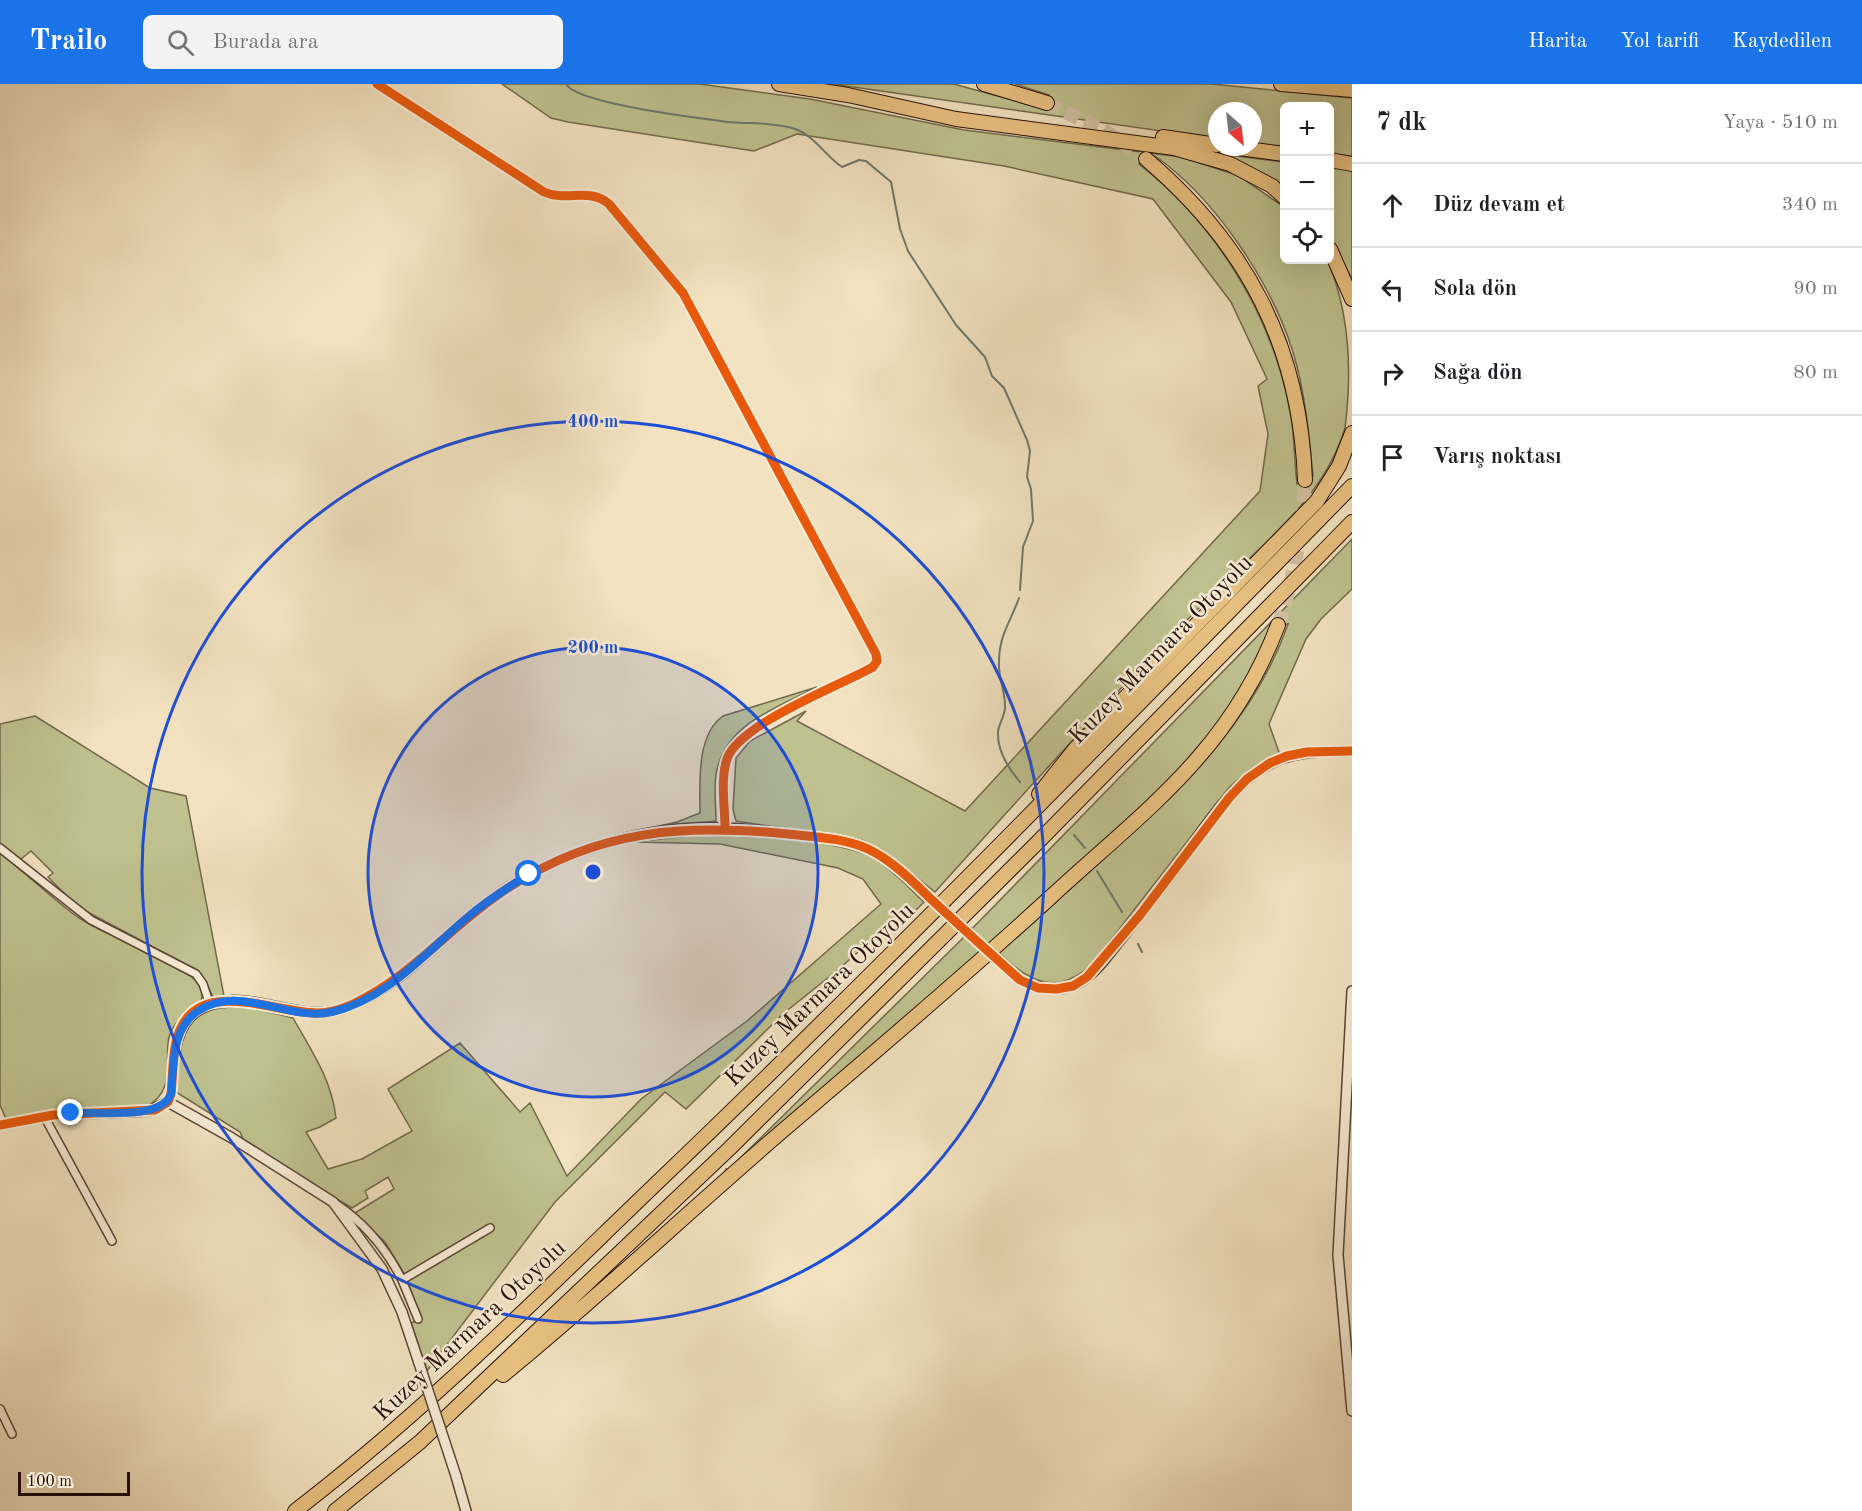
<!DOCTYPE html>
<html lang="tr">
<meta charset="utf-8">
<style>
body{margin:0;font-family:"Old Standard TT",serif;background:#f2f2f2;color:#202124}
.controls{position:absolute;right:18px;top:18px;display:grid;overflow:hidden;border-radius:9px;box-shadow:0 6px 24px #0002}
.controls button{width:54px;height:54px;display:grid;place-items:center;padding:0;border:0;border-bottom:2px solid #e0e0e0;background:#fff;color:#202124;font:30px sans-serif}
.compass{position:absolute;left:1208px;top:18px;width:54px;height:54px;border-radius:50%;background:#fff;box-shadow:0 6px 24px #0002;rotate:153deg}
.scale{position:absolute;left:18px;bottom:15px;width:112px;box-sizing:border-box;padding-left:6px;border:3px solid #261008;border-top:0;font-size:16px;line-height:21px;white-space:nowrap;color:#261008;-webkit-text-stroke:4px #f7ecd6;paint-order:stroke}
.stop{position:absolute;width:18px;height:18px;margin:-14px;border:4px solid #1a73e8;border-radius:50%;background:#fff}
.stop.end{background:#1a73e8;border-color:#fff;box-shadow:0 2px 6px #0008}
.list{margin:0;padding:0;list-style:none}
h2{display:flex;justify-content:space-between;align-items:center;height:78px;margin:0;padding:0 24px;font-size:26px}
h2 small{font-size:20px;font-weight:400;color:#757577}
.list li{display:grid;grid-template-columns:39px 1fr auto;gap:18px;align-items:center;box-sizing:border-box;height:84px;padding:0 24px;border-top:2px solid #e0e0e0}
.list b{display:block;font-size:22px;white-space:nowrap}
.list em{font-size:20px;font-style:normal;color:#757577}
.icon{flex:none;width:33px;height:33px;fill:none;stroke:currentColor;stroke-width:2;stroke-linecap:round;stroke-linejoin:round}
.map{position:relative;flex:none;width:1352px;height:1427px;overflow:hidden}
header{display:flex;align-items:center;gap:36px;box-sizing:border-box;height:84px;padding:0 30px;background:#1a73e8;color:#fff}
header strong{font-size:28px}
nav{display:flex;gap:33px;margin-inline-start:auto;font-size:21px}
.search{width:420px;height:54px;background:#f2f2f2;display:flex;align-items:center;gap:15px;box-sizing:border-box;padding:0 21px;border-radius:9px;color:#757577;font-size:22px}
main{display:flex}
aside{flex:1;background:#fff}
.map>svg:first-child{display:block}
.green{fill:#bfc28f;stroke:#72694c;stroke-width:1.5;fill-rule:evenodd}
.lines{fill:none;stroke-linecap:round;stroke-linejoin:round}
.stream{stroke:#6c786d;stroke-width:2}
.motorway-tunnel{stroke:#d3c2a4;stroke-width:14;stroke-dasharray:14 7;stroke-linecap:butt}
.minor-casing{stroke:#594436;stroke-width:10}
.tertiary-casing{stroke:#594436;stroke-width:12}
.motorway-casing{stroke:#261008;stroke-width:16}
.minor{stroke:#f7ecd6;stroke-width:7}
.tertiary{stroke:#f7ecd6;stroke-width:9}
.motorway{stroke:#e9c180;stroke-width:14}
.tertiary-bridge-casing{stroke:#594436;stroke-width:12;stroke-linecap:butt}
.tertiary-bridge{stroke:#f7ecd6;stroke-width:9}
.cycleway-casing{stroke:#f7ecd6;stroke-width:13}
.cycleway{stroke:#e8590c;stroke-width:9}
.route{stroke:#1a73e8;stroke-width:8}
.ring{fill:none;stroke:#1d4ed8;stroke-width:3}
.labels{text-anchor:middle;stroke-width:5;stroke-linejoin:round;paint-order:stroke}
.street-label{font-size:24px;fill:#261008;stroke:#f7ecd6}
.centre{fill:#1d4ed8;stroke:#f7ecd6;stroke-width:3}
.ring-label{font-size:18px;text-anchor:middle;font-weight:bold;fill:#1d4ed8;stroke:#f7ecd6;stroke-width:5;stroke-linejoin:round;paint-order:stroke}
</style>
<header>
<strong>Trailo</strong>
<div class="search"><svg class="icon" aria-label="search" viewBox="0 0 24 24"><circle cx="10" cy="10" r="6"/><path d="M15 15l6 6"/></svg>Burada ara</div>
<nav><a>Harita</a><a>Yol tarifi</a><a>Kaydedilen</a></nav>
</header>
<main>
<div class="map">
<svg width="1352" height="1427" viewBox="0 0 1352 1427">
<rect width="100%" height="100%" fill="#f2e2c0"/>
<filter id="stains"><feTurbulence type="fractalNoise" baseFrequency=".00333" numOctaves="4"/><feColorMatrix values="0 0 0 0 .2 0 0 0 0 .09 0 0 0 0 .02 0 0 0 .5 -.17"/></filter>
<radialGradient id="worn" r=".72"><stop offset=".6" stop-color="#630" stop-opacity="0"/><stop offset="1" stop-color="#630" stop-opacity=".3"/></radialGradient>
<path class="green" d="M 502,0 L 700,0 L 810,15 L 964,46 L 1182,73 L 1239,92 L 1284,123 L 1284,176 L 1326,176 L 1329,180 C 1350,232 1352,289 1345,344 C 1326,407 1277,448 1230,493 C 1202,520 1175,549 1147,577 C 1075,652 1005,730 935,808 L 882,766 L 862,756 L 736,737 L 733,725 L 736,674 L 750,657 L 806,627 L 797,637 L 965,727 L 1260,407 L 1268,350 L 1258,302 L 1267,295 L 1231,218 L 1153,115 L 1004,82 L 797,50 L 754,67 L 568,38 L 551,34 ZM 1155,72 C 1215,114 1270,197 1292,265 C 1305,306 1309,350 1313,392 L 1297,400 C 1294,376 1295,352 1290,328 C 1272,230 1216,141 1139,80 Z
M 832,0 L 954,0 L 1044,25 L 1049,11 L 1015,0 L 1212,0 L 1352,14 L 1352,73 L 1330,70 L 1330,22 L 1284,22 L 1284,64 L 1253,60 L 1253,27 L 1217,27 L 1217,55 Z
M 1228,71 L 1284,78 L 1284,105 Z
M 1330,83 L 1352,86 L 1352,195 L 1330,153 Z
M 1352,455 L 1352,505 L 1321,535 L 1306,555 L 1269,640 L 1280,671 C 1259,679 1243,689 1228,705 L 1093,879 C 1058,913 1030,899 999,869 C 1039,833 1078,798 1118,762 C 1189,698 1256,632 1288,540 L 1272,542 L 1252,584 L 1218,641 L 1167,699 L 920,922 L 722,1093 L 726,1085 L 728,1086 L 962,855 Z
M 817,603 C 779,623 727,639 717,686 C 713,701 716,721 716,737 L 641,746 L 677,738 L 700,729 C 700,699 696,651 723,632 Z
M 35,632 L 150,704 L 186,712 L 224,912 L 213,913 L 202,891 L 195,885 L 78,823 L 48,793 L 53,789 L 31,767 L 21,775 L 0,760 L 0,640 Z
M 698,751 C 741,752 841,754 875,775 C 894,786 909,804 924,818 L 899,843 L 893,837 L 839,885 L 784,929 L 686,1025 L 665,1008 L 555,1118 L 427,1287 L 411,1239 L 421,1235 L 407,1196 L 494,1145 L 492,1140 L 405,1191 L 385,1158 L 355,1129 L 394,1105 L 388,1093 L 365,1107 L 368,1114 L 352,1124 L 246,1061 L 240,1048 L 176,1008 C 177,990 178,969 184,952 C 200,907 261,926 293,934 C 311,966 332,996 336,1034 L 320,1043 L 306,1048 L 328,1085 L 362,1075 L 412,1047 L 388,1005 L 460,959 L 520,1028 L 530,1019 L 567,1092 L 641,1015 L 747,937 L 881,820 L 863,795 L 838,784 L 720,760 L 634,758 Z
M 0,769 C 23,787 44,807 67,825 C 87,842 113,851 136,862 C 153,871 204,889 202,913 C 201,927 170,932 168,959 C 166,986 173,1008 146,1023 L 49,1026 L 6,1035 L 0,1021 Z"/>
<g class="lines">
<path class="stream" d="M 566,0 C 577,20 701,34 728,38 C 748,40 773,38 792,44 C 814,50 825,72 842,83 L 859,76 L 866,77 L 891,98 L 900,145 L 908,167 L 956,241 L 985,273 L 992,292 L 1004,304 L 1027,356 L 1030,367 L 1027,393 L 1031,405 L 1033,437 L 1023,463 L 1020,506
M 1019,514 C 1009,542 998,551 999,584 C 1000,597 1005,609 1005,621 C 1006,631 999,638 998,648 C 997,667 1008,684 1020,698
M 1074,751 L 1085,764
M 1097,787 L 1122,828
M 1138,860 L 1142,868"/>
<path class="motorway-tunnel" d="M 1047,19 L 1105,47 L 1146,75
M 1278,541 C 1295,493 1302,446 1305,396"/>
<g class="minor-casing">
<path id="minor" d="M 377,0 L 544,108 C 566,118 590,103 609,120 L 683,209 L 876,570 L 877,577 L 873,583 C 839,602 739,640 727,675 C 720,696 725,722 725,744
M 0,764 L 91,836 L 196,890 L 203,900 L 210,921
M 44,1032 L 112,1157
M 336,1120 C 366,1140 386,1164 402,1196 L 490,1144
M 402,1196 L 418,1235
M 0,1325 L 12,1350"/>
</g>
<g class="tertiary-casing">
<path id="tertiary" d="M 1020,896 C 1036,903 1054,909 1072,902 C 1093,894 1108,871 1121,855 C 1140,831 1159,807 1177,783 C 1203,746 1230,700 1272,679 C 1297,666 1324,668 1352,667
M 1352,907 L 1338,1171 L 1352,1327
M 168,1018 L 232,1054 L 333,1118 L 382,1185 L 402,1228 L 419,1279
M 0,1041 L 53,1031 L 149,1027 L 168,1018 L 171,1010 C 174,982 171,945 197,927 C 241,897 296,942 343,924 C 409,900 450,841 507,804 C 569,764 653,740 727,744 C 748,745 769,748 790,750 C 817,753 846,754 870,766 C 885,774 897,785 910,796
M 456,1392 L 466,1427"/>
</g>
<g class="motorway-casing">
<path id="motorway" d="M 779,0 L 848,11 L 956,35 L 1174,64 L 1230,80 L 1272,102 L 1284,113
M 984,0 L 1047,19
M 1281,0 L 1352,6
M 1163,53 L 1217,61
M 1232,63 L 1284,70
M 1146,75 C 1247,161 1300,262 1305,396
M 1330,76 L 1352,80
M 1330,165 L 1352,215
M 1039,710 L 1075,665 L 1317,417 L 1339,382 L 1352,349
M 503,1291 C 600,1212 691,1125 787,1043 C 877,966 967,890 1054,810 C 1148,724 1231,665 1278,541
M 295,1427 C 427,1326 542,1209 662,1094 C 897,869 1124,635 1352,402
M 335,1427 L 420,1358 L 730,1064 L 1035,761 L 1352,438"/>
</g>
<use href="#minor" class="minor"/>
<use href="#tertiary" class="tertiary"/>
<use href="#motorway" class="motorway"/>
<g class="tertiary-bridge-casing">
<path id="tertiary-bridge" d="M 910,796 L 1020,896
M 419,1279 L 456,1392"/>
</g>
<use href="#tertiary-bridge" class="tertiary-bridge"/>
<g class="cycleway-casing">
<path id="cycleway" d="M 377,0 L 544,108 C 566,118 590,103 609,120 L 683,209 L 876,570 L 877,577 L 873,583 C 839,602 739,640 727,675 C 720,696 725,722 725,744
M 0,1041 L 53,1031 L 155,1026 L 168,1018 L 171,1010 C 173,993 172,972 177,954 C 196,889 275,930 318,929 C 330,929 342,925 353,920 C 413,892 453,839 508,804 C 598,745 684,740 788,750 C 815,753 844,754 868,765 C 893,777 913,798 932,816 C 961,843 990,869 1020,896 L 1038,904 L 1056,905 L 1073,902 L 1087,893 L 1140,831 L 1229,714 L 1247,695 L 1270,679 L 1287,672 L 1307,668 L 1352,667"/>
</g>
<use href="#cycleway" class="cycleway"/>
</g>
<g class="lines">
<path class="route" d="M 71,1029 C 96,1027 161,1037 171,1010 C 174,981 171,945 198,927 C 239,899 288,938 332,928 C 388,915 427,867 469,832 C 488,816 509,803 529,790"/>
</g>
<circle cx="593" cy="788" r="225" fill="#1d4ed8" fill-opacity=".12"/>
<g class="ring">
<circle cx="593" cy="788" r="225"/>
<circle cx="593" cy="788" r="451"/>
</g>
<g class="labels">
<g class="street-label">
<text transform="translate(1160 565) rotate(-46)" y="8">Kuzey Marmara Otoyolu</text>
<text transform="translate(819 910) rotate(-44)" y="8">Kuzey Marmara Otoyolu</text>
<text transform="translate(469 1246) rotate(-43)" y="8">Kuzey Marmara Otoyolu</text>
</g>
</g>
<circle cx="593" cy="788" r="9" class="centre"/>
<g class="ring-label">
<text x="593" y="343">400 m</text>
<text x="593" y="569">200 m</text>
</g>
<rect width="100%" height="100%" filter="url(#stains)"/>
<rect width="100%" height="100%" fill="url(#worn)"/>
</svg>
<div class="controls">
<button>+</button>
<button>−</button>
<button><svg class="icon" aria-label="locate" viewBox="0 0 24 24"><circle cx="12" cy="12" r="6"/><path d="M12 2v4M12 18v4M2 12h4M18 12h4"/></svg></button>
</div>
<svg class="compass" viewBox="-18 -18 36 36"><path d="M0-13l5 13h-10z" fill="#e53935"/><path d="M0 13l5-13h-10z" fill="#757577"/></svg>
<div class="scale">100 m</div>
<div class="stop" style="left:529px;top:790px"></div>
<div class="stop end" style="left:71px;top:1029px"></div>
</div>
<aside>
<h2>7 dk<small>Yaya · 510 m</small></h2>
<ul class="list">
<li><svg class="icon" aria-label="ahead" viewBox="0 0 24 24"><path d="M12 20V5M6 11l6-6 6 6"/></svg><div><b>Düz devam et</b></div><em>340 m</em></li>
<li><svg class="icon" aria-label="left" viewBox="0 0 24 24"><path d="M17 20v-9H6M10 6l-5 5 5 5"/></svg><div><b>Sola dön</b></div><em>90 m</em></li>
<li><svg class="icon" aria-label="right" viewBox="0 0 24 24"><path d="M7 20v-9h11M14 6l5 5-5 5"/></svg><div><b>Sağa dön</b></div><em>80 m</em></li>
<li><svg class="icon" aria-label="arrive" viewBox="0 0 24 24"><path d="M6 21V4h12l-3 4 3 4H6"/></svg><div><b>Varış noktası</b></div></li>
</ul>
</aside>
</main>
